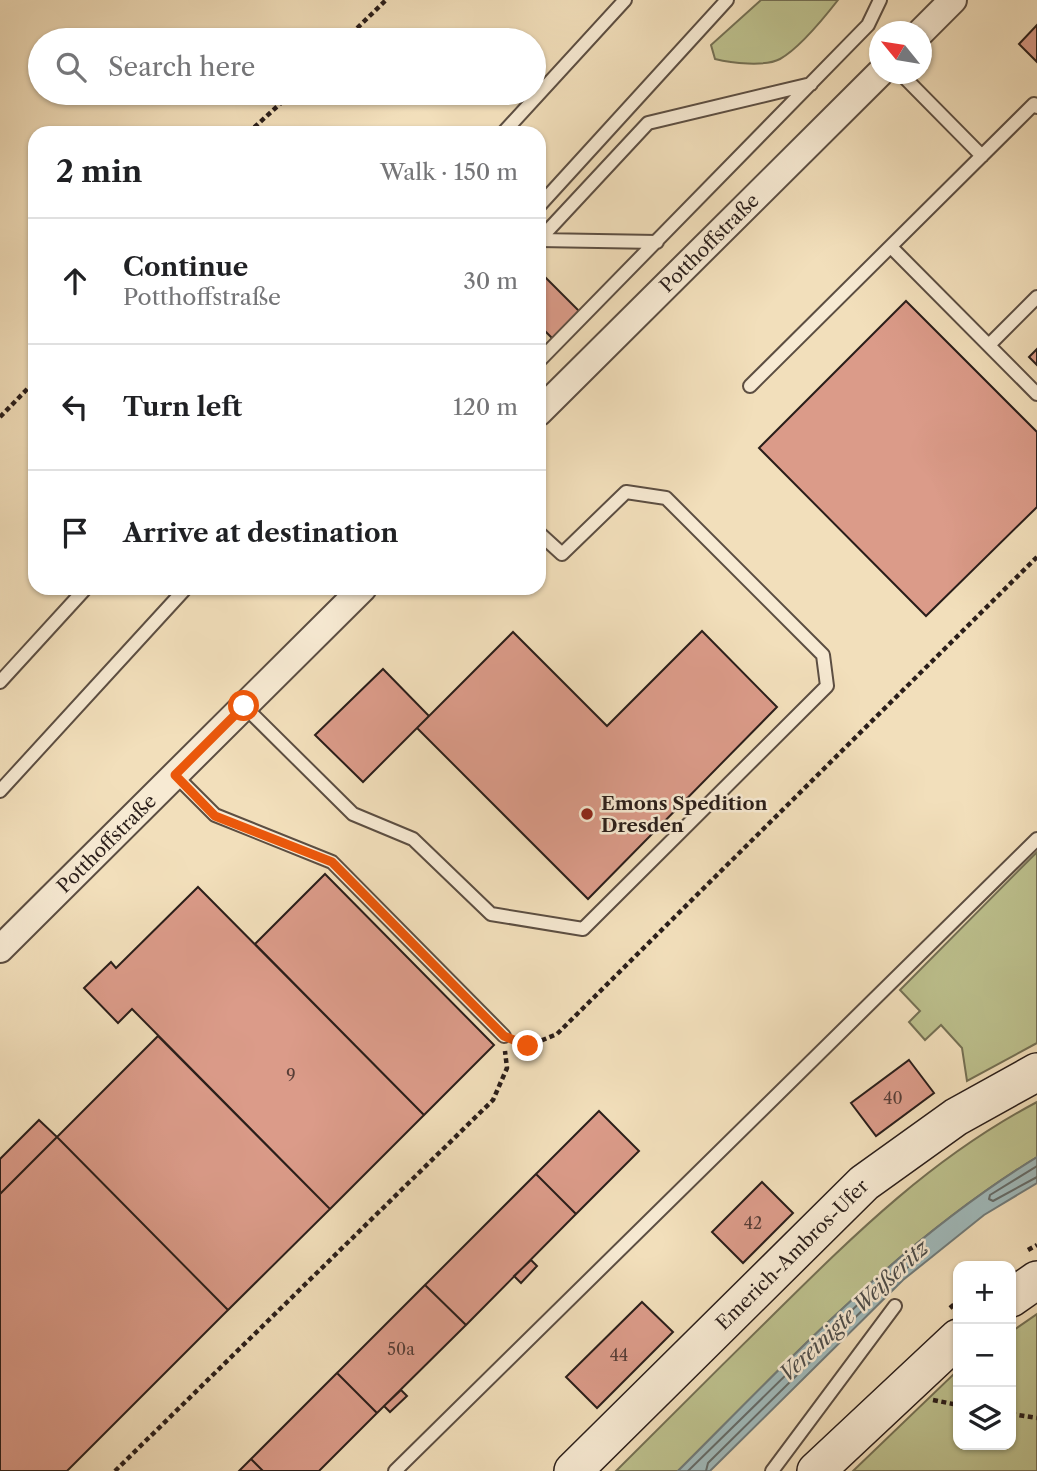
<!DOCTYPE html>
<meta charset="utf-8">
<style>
body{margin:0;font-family:"Libre Caslon Text",serif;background:#f2f2f2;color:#202124}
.controls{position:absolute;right:21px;bottom:21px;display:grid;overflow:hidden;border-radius:14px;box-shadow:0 2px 5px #0004}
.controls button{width:63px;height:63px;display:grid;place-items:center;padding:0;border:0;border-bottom:2px solid #e0e0e0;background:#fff;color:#202124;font:35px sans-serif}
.compass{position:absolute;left:869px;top:21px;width:63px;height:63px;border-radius:50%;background:#fff;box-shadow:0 2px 5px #0004;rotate:300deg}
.stop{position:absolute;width:21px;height:21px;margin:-16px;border:5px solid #ea580c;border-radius:50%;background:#fff}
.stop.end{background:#ea580c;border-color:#fff;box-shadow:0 2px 7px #0008}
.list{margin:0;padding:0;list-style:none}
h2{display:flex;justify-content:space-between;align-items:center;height:91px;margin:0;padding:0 28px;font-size:30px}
h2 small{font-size:23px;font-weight:400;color:#757577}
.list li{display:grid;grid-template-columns:46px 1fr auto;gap:21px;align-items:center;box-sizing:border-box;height:126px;padding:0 28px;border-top:2px solid #e0e0e0}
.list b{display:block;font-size:26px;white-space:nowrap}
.list p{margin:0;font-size:23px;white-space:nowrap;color:#757577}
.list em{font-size:23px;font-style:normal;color:#757577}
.icon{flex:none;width:38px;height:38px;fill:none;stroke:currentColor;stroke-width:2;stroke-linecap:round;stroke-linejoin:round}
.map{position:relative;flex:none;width:1037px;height:1471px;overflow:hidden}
.search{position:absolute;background:#fff;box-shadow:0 2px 5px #0004;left:28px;top:28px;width:518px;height:77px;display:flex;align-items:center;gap:18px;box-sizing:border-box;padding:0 24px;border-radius:38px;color:#757577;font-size:26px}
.panel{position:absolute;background:#fff;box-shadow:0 2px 5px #0004;left:28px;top:126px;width:518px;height:469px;border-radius:21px}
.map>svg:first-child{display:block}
.green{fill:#bdc18e;stroke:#747054;stroke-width:2}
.water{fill:#a0babb;stroke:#717c7b;stroke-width:2}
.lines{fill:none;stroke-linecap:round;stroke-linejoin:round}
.shore{stroke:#656c6a;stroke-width:2}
.building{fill:#db9b89;stroke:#2a1e1a;stroke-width:2}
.lane-casing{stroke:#5c4e42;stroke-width:16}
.street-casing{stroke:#5c4e42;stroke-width:30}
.secondary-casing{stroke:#2a1e1a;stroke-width:40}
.path{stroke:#2a1e1a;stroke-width:4.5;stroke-dasharray:5 3.5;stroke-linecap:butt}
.lane{stroke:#f7ead3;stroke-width:12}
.street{stroke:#f7ead3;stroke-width:26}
.secondary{stroke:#f7ead3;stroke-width:37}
.route{stroke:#ea580c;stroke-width:9}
.poi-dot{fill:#8f2418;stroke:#f7ead3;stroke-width:2.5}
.labels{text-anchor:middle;stroke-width:5;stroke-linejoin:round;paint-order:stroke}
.number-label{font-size:16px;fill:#563d36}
.street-label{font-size:19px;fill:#2a1e1a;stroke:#f7ead3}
.poi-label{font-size:19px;font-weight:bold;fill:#2a1e1a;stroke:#f7ead3;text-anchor:start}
.water-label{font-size:21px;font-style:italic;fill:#4d4d4a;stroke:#f7ead3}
</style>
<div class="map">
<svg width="1037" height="1471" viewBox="0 0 1037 1471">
<rect width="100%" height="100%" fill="#f2dfbb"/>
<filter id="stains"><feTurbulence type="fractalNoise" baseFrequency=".00286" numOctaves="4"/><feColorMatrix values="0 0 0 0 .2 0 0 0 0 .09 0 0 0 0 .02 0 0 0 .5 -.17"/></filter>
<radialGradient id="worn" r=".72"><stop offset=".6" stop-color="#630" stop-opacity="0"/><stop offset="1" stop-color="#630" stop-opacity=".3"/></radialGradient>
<path class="green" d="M 761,0 L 838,0 C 824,18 800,48 780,59 C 765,67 731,63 715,59 L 711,45 Z
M 1037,852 L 1037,1043 L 967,1081 L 962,1048 L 941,1025 L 925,1040 L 909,1022 L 920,1011 L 900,990 Z
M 1037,1102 L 1037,1157 C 899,1242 792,1357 678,1471 L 616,1471 C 668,1419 721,1366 774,1314 C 857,1232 933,1157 1037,1102 Z
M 1037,1314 L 1037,1471 L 853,1471 L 958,1370 L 958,1445 L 1011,1445 L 1011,1332 Z"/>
<path class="water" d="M 1037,1157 L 1037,1183 L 984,1215 L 903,1280 L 710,1471 L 678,1471 C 792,1357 899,1242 1037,1157 Z"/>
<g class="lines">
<path class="shore" d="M 1037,1166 L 990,1195 L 989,1199 L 993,1201 L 1037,1177
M 922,1247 L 926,1247 L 926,1252 L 900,1274 L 895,1273 L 895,1268 Z
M 688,1471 L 889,1274 L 894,1274 L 894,1279 L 708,1463 L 706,1471"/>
</g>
<path class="building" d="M 1037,25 L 1037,62 L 1019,44 Z
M 539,271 L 582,314 L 555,341 L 539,325 Z
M 906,301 L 1037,432 L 1037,507 L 926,616 L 759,448 Z
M 1037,349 L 1037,365 L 1029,357 Z
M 702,631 L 777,707 L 588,899 L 417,728 L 513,632 L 607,726 Z
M 383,669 L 429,716 L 363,782 L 315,735 Z
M 325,874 L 494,1045 L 424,1115 L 255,944 Z
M 198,887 L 424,1115 L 330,1209 L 132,1009 L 118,1023 L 84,988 L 111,962 L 116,968 Z
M 158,1036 L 330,1209 L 228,1310 L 57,1137 Z
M 909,1060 L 934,1093 L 876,1136 L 851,1103 Z
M 599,1111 L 639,1151 L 576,1214 L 536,1174 Z
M 39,1120 L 57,1137 L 0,1194 L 0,1159 Z
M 57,1137 L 228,1310 L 67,1471 L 0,1471 L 0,1194 Z
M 536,1174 L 576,1214 L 466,1325 L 425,1285 Z
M 762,1182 L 793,1213 L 743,1263 L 712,1232 Z
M 531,1260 L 537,1266 L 521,1283 L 514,1276 Z
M 425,1285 L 466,1325 L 377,1413 L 337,1373 Z
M 642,1302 L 673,1332 L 597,1408 L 566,1377 Z
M 337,1373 L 377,1413 L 319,1471 L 263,1471 L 251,1459 Z
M 401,1390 L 407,1396 L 390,1412 L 384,1406 Z
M 251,1459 L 263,1471 L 239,1471 Z"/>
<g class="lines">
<g class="lane-casing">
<path id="lane" d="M 906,79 L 982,156
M 503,133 L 625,0
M 539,206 L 727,0
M 539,240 L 648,123 L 811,84
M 539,240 L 657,242
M 891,247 L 1037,394
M 989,345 L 1037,297
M 539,361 L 868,25 L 880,0
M 750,386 L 1034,104 L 1037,107
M 0,682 L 86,588
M 244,706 L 353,814 L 413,839 L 491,914 L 583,929 L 827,686 L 823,655 L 666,498 L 626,492 L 562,554 L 539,533
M 175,775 L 215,815 L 332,862 L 504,1036
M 0,791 L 186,588
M 395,1471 L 1037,839
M 772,1471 L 895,1306"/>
</g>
<g class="street-casing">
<g id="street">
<path d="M 921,32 L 953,0"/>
<path id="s1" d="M 539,412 L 880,73"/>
<path id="s2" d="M 0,949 L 363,588"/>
</g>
</g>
<g class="secondary-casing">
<g id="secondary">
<path d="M 1011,1298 L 1037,1280"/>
<path id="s3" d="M 573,1471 L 864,1183 L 956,1117 L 1037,1072"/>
<path d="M 816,1471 L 958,1338"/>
</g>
</g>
<path class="path" d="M 345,40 L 386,0
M 248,133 L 292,93
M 0,417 L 35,381
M 518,1042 L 528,1046 L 557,1034 L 1037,557
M 1028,1250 L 1037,1245
M 950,1308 L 958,1301
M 933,1400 L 958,1405
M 1011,1414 L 1037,1418
M 115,1471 L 493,1100 L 507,1068 L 505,1051"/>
<use href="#lane" class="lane"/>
<use href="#street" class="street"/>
<use href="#secondary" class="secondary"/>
</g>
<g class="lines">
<path class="route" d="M 244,706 L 175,775 L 215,816 L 332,862 L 504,1036 L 528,1046"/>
</g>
<circle class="poi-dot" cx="587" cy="814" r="7"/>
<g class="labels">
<g class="number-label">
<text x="291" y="1081">9</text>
<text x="893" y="1104">40</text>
<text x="753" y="1229">42</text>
<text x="401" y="1355">50a</text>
<text x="619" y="1361">44</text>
</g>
<g class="street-label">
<text dy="7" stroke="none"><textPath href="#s1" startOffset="240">Potthoffstraße</textPath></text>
<text dy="7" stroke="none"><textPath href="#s2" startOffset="150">Potthoffstraße</textPath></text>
<text dy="7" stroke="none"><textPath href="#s3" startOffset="308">Emerich-Ambros-Ufer</textPath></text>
</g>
<g class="poi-label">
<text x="601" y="810">Emons Spedition<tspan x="601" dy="22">Dresden</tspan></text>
</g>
<g class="water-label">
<text transform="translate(854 1311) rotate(-43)" y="7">Vereinigte Weißeritz</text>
</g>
</g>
<rect width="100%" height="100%" filter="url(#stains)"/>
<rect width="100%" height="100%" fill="url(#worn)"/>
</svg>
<div class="controls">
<button>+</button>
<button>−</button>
<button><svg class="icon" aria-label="layers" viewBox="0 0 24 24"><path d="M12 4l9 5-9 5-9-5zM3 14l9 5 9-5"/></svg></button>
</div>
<svg class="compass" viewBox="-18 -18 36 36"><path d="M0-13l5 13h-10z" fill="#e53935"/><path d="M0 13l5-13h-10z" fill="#757577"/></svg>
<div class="stop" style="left:244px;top:706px"></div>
<div class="stop end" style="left:528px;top:1046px"></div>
<div class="search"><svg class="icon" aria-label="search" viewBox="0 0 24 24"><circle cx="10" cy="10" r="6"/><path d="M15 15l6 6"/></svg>Search here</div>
<section class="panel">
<h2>2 min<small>Walk · 150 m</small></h2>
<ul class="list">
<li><svg class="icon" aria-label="ahead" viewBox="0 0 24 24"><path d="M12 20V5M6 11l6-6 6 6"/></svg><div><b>Continue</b><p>Potthoffstraße</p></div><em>30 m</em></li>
<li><svg class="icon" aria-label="left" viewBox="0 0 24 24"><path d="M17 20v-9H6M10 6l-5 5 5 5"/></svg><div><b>Turn left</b></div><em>120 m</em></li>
<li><svg class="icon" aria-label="arrive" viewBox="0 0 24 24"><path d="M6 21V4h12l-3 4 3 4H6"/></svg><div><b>Arrive at destination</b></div></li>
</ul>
</section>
</div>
